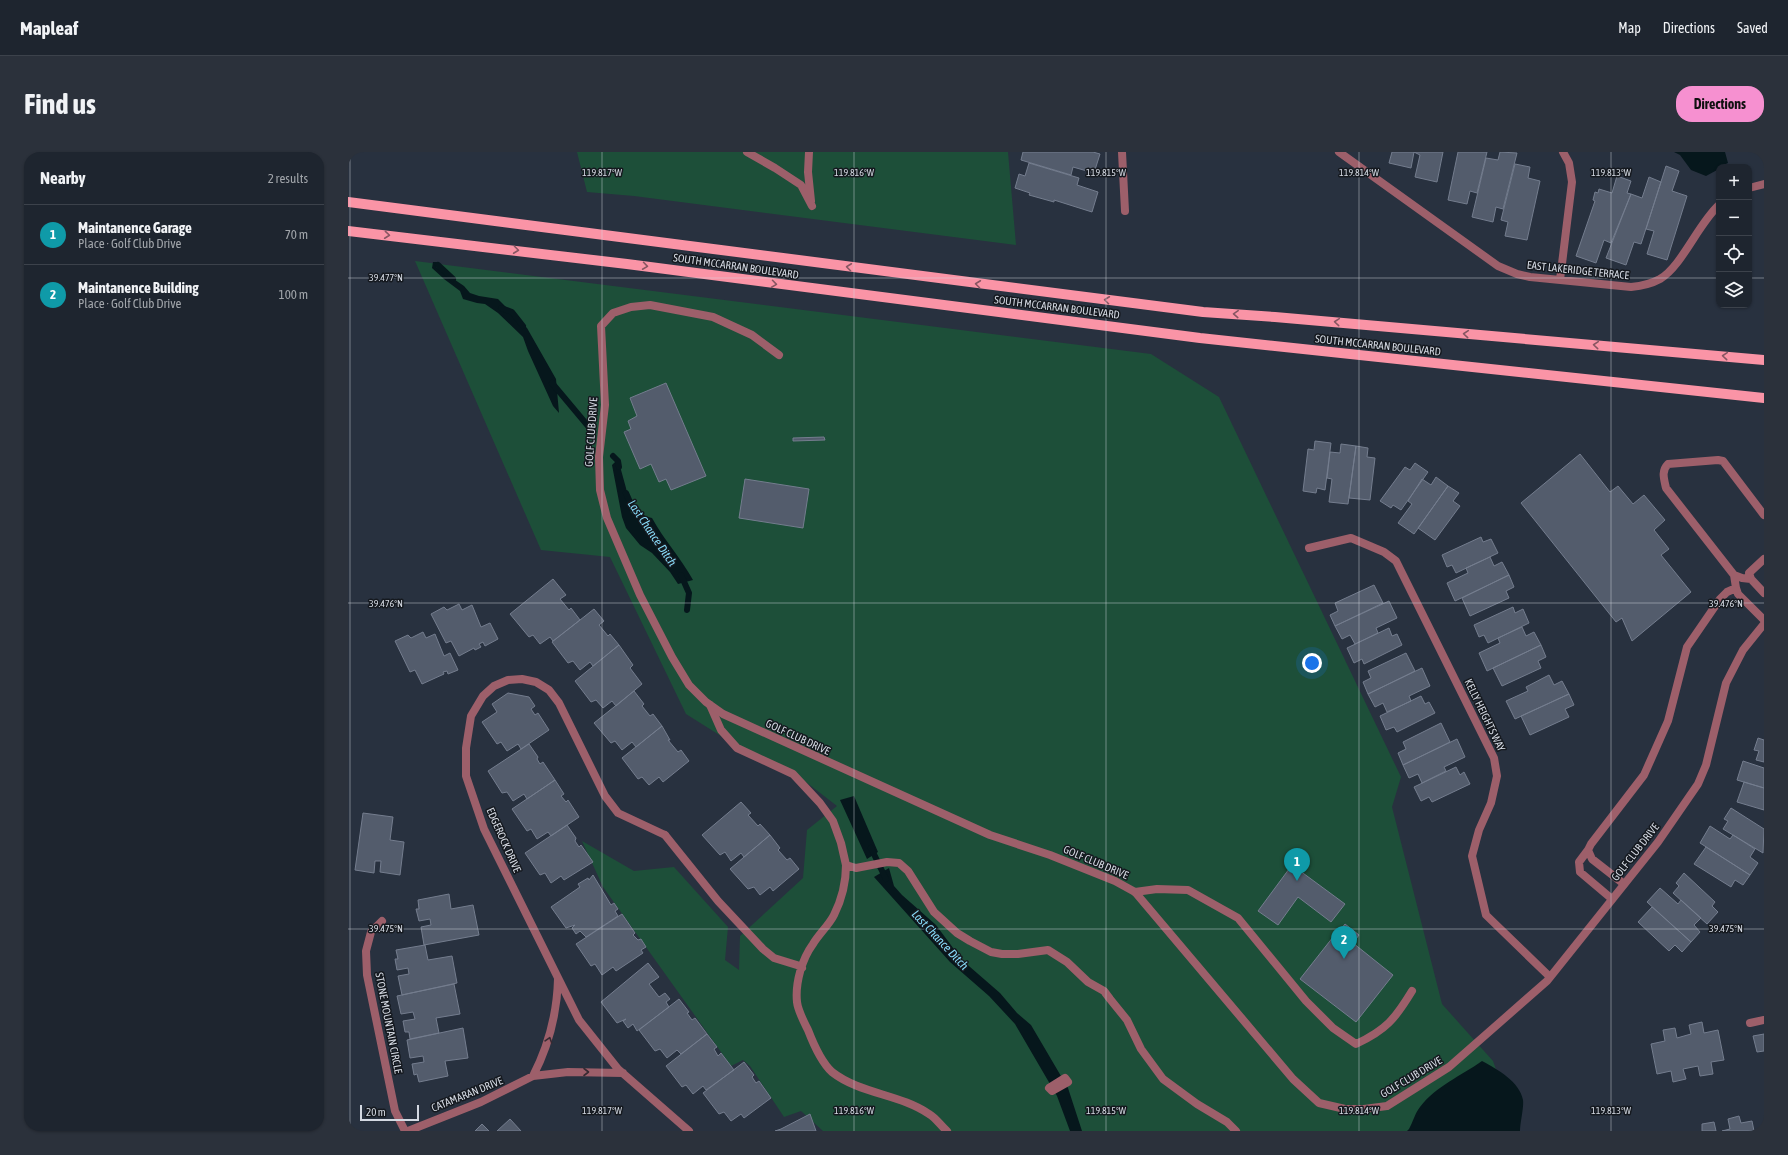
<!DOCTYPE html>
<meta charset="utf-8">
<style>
body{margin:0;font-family:"Asap Condensed",sans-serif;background:#2b313b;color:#f1f3f6}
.controls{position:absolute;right:12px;top:12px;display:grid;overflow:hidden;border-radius:8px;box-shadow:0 1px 3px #0004}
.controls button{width:36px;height:36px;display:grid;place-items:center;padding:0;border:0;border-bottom:1px solid #3c424b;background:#1e252f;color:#f1f3f6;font:20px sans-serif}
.scale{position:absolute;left:12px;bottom:10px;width:59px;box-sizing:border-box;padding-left:4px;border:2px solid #d4d9e2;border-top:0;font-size:11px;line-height:14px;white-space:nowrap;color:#d4d9e2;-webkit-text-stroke:3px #15191f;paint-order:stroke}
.you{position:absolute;left:964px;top:511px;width:14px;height:14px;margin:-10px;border:3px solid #fff;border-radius:50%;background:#1a73e8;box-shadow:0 0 0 6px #1a73e833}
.badge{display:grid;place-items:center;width:26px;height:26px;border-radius:50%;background:#f690d0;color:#fff;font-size:13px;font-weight:700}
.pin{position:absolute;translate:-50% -33px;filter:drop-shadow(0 1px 2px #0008)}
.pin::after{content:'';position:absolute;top:21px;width:14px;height:12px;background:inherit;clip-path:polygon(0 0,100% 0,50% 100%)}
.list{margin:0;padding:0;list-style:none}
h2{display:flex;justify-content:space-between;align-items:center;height:52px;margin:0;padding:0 16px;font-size:17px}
h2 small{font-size:13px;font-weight:400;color:#a1a5aa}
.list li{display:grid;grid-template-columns:26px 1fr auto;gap:12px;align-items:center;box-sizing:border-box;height:60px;padding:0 16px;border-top:1px solid #3c424b}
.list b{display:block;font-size:15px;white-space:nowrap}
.list p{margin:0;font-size:13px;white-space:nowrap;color:#a1a5aa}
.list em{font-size:13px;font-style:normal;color:#a1a5aa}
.icon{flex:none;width:22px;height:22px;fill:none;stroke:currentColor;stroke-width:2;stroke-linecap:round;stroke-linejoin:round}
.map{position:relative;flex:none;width:1416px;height:979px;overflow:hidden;border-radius:16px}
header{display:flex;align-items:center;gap:24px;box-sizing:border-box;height:56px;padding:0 20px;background:#1e252f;border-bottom:1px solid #3c424b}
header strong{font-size:19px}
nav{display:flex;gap:22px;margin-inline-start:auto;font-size:14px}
.intro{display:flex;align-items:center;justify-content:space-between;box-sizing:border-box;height:96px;padding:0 24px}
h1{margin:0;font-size:28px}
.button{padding:10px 18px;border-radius:16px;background:#f690d0;color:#111;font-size:14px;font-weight:700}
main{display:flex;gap:24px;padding:0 24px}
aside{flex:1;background:#1e252f;border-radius:16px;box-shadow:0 1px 3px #0004}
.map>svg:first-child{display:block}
.green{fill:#1d4f39}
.water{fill:#06171c}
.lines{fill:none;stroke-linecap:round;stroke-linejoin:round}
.stream{stroke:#06171c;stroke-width:6}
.building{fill:#535c6c;stroke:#747d8e}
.lane{stroke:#9d5f6a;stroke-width:8}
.street{stroke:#9d5f6a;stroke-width:8}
.primary{stroke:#fa94a6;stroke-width:10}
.oneway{stroke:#885662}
.oneway2{stroke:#372a32}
.ticks{fill:none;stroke:#d4d9e2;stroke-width:1;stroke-opacity:0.45}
.labels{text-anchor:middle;stroke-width:3;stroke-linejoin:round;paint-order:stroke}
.street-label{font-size:11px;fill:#d4d9e2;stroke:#15191f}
.water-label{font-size:12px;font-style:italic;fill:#87dcfa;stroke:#15191f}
.ticks-label{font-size:10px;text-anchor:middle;fill:#d4d9e2;stroke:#15191f;stroke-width:3;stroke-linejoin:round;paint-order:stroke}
</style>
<header>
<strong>Mapleaf</strong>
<nav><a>Map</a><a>Directions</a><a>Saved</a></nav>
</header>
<div class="intro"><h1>Find us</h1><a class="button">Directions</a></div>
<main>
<aside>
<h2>Nearby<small>2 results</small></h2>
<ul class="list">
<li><span class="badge" style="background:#0f9aa8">1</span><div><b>Maintanence Garage</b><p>Place · Golf Club Drive</p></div><em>70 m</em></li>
<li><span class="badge" style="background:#0f9aa8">2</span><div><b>Maintanence Building</b><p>Place · Golf Club Drive</p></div><em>100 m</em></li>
</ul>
</aside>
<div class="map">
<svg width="1416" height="979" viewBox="0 0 1416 979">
<rect width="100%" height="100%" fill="#28313f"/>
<path class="green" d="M 229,0 L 660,0 L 668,93 L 286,44 L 239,40 Z
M 67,109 L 803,202 L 871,245 L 1053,625 L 1044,655 L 1094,852 L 1145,909 L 1170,979 L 475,979 L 453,959 L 436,965 L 402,914 L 395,908 L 383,914 L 255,735 L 234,689 L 286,719 L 326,715 L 380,775 L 377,808 L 391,818 L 392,784 L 455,726 L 459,678 L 489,654 L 454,627 L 400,601 L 338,562 L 262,405 L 193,398 Z"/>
<path class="water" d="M 1326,0 L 1377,0 L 1380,11 L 1371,15 L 1371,17 L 1358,24 L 1343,18 L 1332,3 Z
M 85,110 L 89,110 L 88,115 L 116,134 L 122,141 L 131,144 L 150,147 L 179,176 L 208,227 L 211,261 L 205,254 L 180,199 L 175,185 L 150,161 L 137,152 L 129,151 L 115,147 L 112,139 L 96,127 L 84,116 Z
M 270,307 L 278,336 L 283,361 L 304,366 C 316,388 333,406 345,428 L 330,432 L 322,420 L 304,401 L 292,393 L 278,376 L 274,365 L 264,313 Z
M 506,644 L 530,700 L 519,707 L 492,648 Z
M 541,716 L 546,734 L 554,743 L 588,773 L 614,808 L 652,841 L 669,861 L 683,873 L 720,936 L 734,979 L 722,979 L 709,944 L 667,872 L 641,844 L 602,810 L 526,725 Z
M 1134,909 C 1149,917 1172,930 1175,948 C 1176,955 1172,971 1172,979 L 1059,979 L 1061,977 C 1065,970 1067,961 1072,955 C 1088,934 1113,924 1134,909 Z"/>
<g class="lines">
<path class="stream" d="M 90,113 L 105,127
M 153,156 L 164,160 L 175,174
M 204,231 L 240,274
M 265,304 L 270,309 L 271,315
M 278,341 L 285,357 L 296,367
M 333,423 L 341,441 L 339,458
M 523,696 L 538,727"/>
</g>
<path class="building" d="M 675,0 L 745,0 L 752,2 L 746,21 L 725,15 L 723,23 L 673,8 Z
M 1044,0 L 1066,0 L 1063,16 L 1041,11 Z
M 1066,0 L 1095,0 L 1089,30 L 1067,25 L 1072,3 Z
M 1110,0 L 1139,0 L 1129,41 L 1122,39 L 1119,52 L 1100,48 Z
M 1152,0 L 1169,1 L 1155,57 L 1148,55 L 1145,70 L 1124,65 L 1138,6 L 1150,8 Z
M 681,11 L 731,26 L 729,33 L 750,40 L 744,60 L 706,48 L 706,50 L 681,43 L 682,41 L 667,36 L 671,22 L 677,24 Z
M 1167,12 L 1182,15 L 1180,26 L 1192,29 L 1179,88 L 1157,84 L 1160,70 L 1153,68 Z
M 1318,14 L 1331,19 L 1324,39 L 1339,44 L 1319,108 L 1299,102 L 1306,79 L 1298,77 Z
M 1269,24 L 1283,29 L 1279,41 L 1283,42 L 1263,91 L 1256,88 L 1248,111 L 1228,104 L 1247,49 L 1245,48 L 1247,40 L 1250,41 L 1251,37 L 1264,41 Z
M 1301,25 L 1313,30 L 1293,92 L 1286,90 L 1278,113 L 1258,106 L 1283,42 L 1294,46 Z
M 318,231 L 358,324 L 323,338 L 318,327 L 311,330 L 303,312 L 292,317 L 276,280 L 283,277 L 280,269 L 289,264 L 282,246 Z
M 476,285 L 477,288 L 445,289 L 445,286 Z
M 967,289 L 983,291 L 977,338 L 969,336 L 968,341 L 955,339 L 960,297 L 966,298 Z
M 993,292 L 1008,294 L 1000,352 L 981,350 L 984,327 L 979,326 L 982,300 L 992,301 Z
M 1008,294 L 1020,296 L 1019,305 L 1027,306 L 1022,348 L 1001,346 Z
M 1232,302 L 1262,340 L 1270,334 L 1285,352 L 1296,343 L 1317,368 L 1306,378 L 1321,397 L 1313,403 L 1343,440 L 1284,489 L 1274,466 L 1268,470 L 1173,351 Z
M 1067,311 L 1080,320 L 1053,358 L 1045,353 L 1043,356 L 1032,349 L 1057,315 L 1062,318 Z
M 1088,325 L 1100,334 L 1066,382 L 1050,371 L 1064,352 L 1060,349 L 1074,327 L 1083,333 Z
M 397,327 L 461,337 L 455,376 L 391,366 Z
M 1100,334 L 1111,341 L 1105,349 L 1112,354 L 1087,388 L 1070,376 Z
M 1133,385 L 1135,390 L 1143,387 L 1150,401 L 1108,421 L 1104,413 L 1099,415 L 1094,403 Z
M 1142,405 L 1146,414 L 1154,410 L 1161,423 L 1107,449 L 1099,431 L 1120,421 L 1118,416 Z
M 1161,423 L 1166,435 L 1158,439 L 1161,446 L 1122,464 L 1114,446 Z
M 205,427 L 218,443 L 212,447 L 221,458 L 223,456 L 232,468 L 205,489 L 202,485 L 192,492 L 185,483 L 181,485 L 162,462 Z
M 1026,433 L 1035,451 L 987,474 L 982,463 L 990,459 L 987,451 Z
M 1041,449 L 1049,466 L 1028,476 L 1030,481 L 1007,492 L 1002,483 L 994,487 L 987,474 Z
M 111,452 L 114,458 L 124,453 L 133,475 L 142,471 L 150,487 L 137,494 L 135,490 L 131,492 L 133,495 L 127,498 L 126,496 L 111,504 L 103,489 L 98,491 L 83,462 L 96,455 L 99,458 Z
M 1165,455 L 1167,461 L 1175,457 L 1181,471 L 1140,491 L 1136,483 L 1131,485 L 1126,473 Z
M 246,457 L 256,469 L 251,473 L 260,484 L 262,482 L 271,493 L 245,514 L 242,510 L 232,518 L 225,509 L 220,511 L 204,490 Z
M 1174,475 L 1178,484 L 1186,480 L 1193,493 L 1139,519 L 1131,501 L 1152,491 L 1150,486 Z
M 1041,476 L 1044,484 L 1049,482 L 1054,493 L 1016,512 L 1014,507 L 1006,511 L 999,496 Z
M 75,480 L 78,486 L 87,482 L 96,504 L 102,501 L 110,518 L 100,522 L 99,519 L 95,520 L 96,522 L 74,532 L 67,518 L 62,520 L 47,489 L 60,483 L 63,486 Z
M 271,493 L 285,513 L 282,516 L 294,532 L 268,554 L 264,549 L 255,556 L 248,548 L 243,550 L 227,529 Z
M 1193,493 L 1198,505 L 1190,509 L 1193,516 L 1154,534 L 1145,516 Z
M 1058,501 L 1067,519 L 1020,542 L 1015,530 L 1023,526 L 1020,519 Z
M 1074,516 L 1082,534 L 1061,544 L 1063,549 L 1039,560 L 1035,551 L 1027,555 L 1020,542 Z
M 1201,523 L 1206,533 L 1214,529 L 1221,542 L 1167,567 L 1158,549 L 1180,539 L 1178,535 Z
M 286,539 L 296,552 L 294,554 L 302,564 L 305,562 L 314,574 L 288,595 L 284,590 L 274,598 L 267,589 L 263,591 L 246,571 Z
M 160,541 L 181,545 L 187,554 L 183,557 L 187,563 L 190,561 L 201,578 L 173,597 L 170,592 L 159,599 L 153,590 L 149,592 L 134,570 L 149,560 L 144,552 Z
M 1221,542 L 1226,553 L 1217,557 L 1221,565 L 1182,583 L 1173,564 Z
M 1073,544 L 1077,552 L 1081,550 L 1087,561 L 1049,580 L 1046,575 L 1038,578 L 1032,564 Z
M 1093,571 L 1102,590 L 1055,613 L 1050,601 L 1058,597 L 1055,590 Z
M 314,574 L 322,588 L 320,588 L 330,600 L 333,598 L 341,609 L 315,630 L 311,625 L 301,633 L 294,625 L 290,627 L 274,606 Z
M 1410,586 L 1416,588 L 1416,610 L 1408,608 L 1411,599 L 1406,598 Z
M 1109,587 L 1117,605 L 1096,615 L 1098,619 L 1074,631 L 1070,622 L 1061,626 L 1055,613 Z
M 181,592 L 190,605 L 189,607 L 192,612 L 195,610 L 207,628 L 179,647 L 176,642 L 165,649 L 159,640 L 154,641 L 140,619 Z
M 1395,609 L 1416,616 L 1416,636 L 1389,628 Z
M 1108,615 L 1112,623 L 1116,620 L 1122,632 L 1084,650 L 1081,645 L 1073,649 L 1066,635 Z
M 207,628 L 216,642 L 213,644 L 218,650 L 220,648 L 231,665 L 203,684 L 200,680 L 189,687 L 183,677 L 179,679 L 164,657 Z
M 1396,630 L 1416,636 L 1416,658 L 1389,650 Z
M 393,650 L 403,661 L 400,663 L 410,674 L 412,672 L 422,683 L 396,705 L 393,701 L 383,709 L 377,700 L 372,703 L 354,683 Z
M 1383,656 L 1416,677 L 1415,701 L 1375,677 L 1380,669 L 1376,667 Z
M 15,661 L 45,665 L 42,688 L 56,690 L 52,723 L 32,720 L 33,709 L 27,709 L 26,721 L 7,718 Z
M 219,673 L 228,686 L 227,689 L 231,695 L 233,693 L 245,710 L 216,728 L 213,724 L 203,731 L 197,721 L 192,723 L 177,701 Z
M 1362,674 L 1382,687 L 1385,683 L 1407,697 L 1402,705 L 1410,711 L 1402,723 L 1352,691 Z
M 422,683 L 432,696 L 430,698 L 439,708 L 442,706 L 451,717 L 425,739 L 422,735 L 412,743 L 406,735 L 400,737 L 382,717 Z
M 1358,695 L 1402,723 L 1395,733 L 1387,728 L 1383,735 L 1346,712 Z
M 944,713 L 997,752 L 983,770 L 950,745 L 930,773 L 910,759 Z
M 1336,721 L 1367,750 L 1364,754 L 1370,760 L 1359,772 L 1325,741 L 1331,734 L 1328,731 Z
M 245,723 L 263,753 L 266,751 L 270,757 L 267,759 L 270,764 L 238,785 L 232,779 L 228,782 L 224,776 L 227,773 L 218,776 L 203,755 L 232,735 L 230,732 L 240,726 L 241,728 Z
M 1312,736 L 1330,752 L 1333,748 L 1353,766 L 1346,773 L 1352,780 L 1343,790 L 1299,750 Z
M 101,742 L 103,757 L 125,753 L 131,783 L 76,793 L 73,775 L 83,773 L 82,767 L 71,769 L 68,757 L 71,757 L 70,748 Z
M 1304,755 L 1343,790 L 1334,800 L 1327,793 L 1321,799 L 1290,770 Z
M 274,762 L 287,781 L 285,783 L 290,788 L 293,787 L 298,795 L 293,798 L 295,801 L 268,819 L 265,815 L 254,823 L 247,812 L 243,814 L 228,792 Z
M 997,772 L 1011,783 L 1005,791 L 1045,823 L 1008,870 L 952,827 L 989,780 L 990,781 Z
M 77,793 L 80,808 L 104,804 L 109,831 L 54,843 L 50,824 L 61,822 L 60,816 L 49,818 L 47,807 L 50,807 L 48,798 Z
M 300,811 L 311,825 L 301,832 L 311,845 L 317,841 L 322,847 L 318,850 L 321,855 L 289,879 L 285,872 L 280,876 L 275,869 L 278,867 L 269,871 L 253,850 Z
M 106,832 L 112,862 L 88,866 L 91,881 L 62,887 L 61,880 L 57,880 L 55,869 L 67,867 L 65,860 L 53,862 L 49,844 Z
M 331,847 L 341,860 L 339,861 L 344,868 L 347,866 L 359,882 L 333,902 L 329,898 L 319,906 L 312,897 L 307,899 L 291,878 Z
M 1354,870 L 1356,881 L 1370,878 L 1376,908 L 1363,910 L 1365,922 L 1352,924 L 1350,914 L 1335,917 L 1338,927 L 1325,930 L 1323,919 L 1309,922 L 1303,892 L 1317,889 L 1315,878 L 1327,876 L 1329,886 L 1343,882 L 1341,873 Z
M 115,876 L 120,906 L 97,909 L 100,924 L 71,930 L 69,922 L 66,923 L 64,912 L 76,910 L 75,904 L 62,906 L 59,888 Z
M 359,882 L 369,895 L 366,897 L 370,904 L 373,901 L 386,918 L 358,938 L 355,934 L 345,942 L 338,933 L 334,935 L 318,914 Z
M 1416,882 L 1416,899 L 1409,900 L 1405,884 Z
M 396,910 L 406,923 L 404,925 L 408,931 L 411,929 L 423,946 L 396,966 L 393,962 L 383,969 L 376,960 L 371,962 L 355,941 Z
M 462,962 L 468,979 L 427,979 L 433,977 Z
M 1391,964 L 1393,971 L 1404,969 L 1406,979 L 1374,979 L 1382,977 L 1380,967 Z
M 162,967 L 173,979 L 149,979 Z
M 1366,970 L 1368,979 L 1354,979 L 1354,972 Z
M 134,972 L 141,979 L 127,979 Z"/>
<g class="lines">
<path class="lane" d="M 399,0 L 427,16 L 453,33 L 464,54
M 461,0 L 460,20 L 463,49
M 774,0 L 777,59
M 991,0 L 1150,114 L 1169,122 L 1182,125 L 1283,135 C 1293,134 1303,132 1312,127 C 1334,114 1350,72 1371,53
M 1401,36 L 1416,32
M 1212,128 L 1224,30 L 1221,11 L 1215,0
M 1416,407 L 1401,421 L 1403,427 L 1416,441
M 1386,423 L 1388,436 L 1390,442 L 1416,468
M 1403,427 L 1394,426 L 1386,423 L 1318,336 C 1316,327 1313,319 1320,312 L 1370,308 L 1375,309 L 1416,363
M 362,553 L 373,578 L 389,596 L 445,622 L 472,651 L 485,669 L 493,691 L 498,713 L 508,716 L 539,710 L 551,711 L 560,719 L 586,760 L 609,781 L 622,789 L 643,800 L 654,802 L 670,802 L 700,798 L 719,810 L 740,830 L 756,839 L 762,847 L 779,868 L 793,897 L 815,927 L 849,952 L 879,970 L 888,979
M 317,683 L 370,749 L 415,797 L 426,806 L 452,814 L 454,816
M 1240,698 L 1231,710 L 1232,720 L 1264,747
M 498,713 C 498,730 494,747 486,763 C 481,773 471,782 465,792 C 454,807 447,831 449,850 C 450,859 456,870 460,878 C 465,891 473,910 484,920 C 512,942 552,942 581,962 C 588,966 593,974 599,979
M 1276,732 L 1244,707 L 1240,698 L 1243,692 L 1296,623 L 1320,569 L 1339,495 L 1372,447 L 1379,440 L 1388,436
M 787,740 L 809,737 L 840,738 L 890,766 L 958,849 L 985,876 L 1008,892 C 1038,878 1047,867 1064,839
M 1402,871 L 1416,868
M 717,926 L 720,930 L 704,939 L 701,936 Z"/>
<path class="street" d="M 431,203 L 404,183 L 365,165 L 302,153 L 283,155 L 265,161 L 253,174 L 257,253 L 251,305 L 252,338 L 259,366 L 292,443 L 324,505 L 341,533 L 358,550 L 375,562 L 642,683 L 702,703 L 767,729 L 787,740 L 945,927 L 971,951 L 997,957 L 1016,957 L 1039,954 L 1101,915 L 1199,829 L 1310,690 L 1350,632 L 1358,613 L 1378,531 L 1395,498 L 1416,472
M 961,396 L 1003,386 L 1036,400 L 1048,409 L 1146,606 L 1149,624 L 1143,651 L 1131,678 L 1124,704 L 1138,763 L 1202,825
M 317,683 L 270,661 L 257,644 L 211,551 L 201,538 L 188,530 L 174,527 L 160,528 L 146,534 L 135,544 L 123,564 L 118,596 L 118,624 L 136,677 L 231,868 L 270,917 L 341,979
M 34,769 L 23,780 L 18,799 L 19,823 L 47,959 L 57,979
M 185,924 C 201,893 209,863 210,827
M 60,979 L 133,950 L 185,924 L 220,920 L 275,921"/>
<path class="primary" d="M 0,50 L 855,160 L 927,165 L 1416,208
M 0,79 L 279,112 L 852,186 L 1416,246"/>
</g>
<defs><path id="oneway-chevron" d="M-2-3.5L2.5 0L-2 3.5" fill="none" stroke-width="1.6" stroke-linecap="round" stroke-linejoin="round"/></defs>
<g class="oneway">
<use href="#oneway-chevron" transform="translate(39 83) rotate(6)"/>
<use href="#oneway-chevron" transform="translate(168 98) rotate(7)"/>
<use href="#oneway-chevron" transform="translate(297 114) rotate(8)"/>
<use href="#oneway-chevron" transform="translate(501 115) rotate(-173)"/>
<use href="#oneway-chevron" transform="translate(426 132) rotate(8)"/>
<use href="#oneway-chevron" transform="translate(630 132) rotate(-173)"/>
<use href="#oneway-chevron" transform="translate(759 148) rotate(-173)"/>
<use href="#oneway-chevron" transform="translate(888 162) rotate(-177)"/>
<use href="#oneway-chevron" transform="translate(989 170) rotate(-175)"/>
<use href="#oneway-chevron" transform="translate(1118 182) rotate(-175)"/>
<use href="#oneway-chevron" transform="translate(1248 193) rotate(-175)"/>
<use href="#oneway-chevron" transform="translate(1377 204) rotate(-175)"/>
</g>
<g class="oneway2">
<use href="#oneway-chevron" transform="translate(201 888) rotate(-72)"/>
<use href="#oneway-chevron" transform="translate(238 920)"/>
</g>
<path class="ticks" d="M 2,0 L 2,979M 254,0 L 254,979M 506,0 L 506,979M 758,0 L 758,979M 1011,0 L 1011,979M 1263,0 L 1263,979M 0,126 L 1371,126M 1401,126 L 1416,126M 0,451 L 1416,451M 0,777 L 1416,777"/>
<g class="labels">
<g class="street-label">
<text transform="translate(388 114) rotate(8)" y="4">SOUTH MCCARRAN BOULEVARD</text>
<text transform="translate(1230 118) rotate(6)" y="4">EAST LAKERIDGE TERRACE</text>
<text transform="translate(709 155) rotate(7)" y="4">SOUTH MCCARRAN BOULEVARD</text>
<text transform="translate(1030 193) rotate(6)" y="4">SOUTH MCCARRAN BOULEVARD</text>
<text transform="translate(243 280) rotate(-86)" y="4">GOLF CLUB DRIVE</text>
<text transform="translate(1137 563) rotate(64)" y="4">KELLY HEIGHTS WAY</text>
<text transform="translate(450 585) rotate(25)" y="4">GOLF CLUB DRIVE</text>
<text transform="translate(156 688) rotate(66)" y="4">EDGEROCK DRIVE</text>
<text transform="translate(1287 700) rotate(-52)" y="4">GOLF CLUB DRIVE</text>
<text transform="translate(748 710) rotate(23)" y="4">GOLF CLUB DRIVE</text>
<text transform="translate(41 871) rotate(79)" y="4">STONE MOUNTAIN CIRCLE</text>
<text transform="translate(1063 925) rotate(-31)" y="4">GOLF CLUB DRIVE</text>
<text transform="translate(119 942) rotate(-22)" y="4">CATAMARAN DRIVE</text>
</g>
<g class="water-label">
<text transform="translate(304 381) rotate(56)" y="4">Last Chance Ditch</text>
<text transform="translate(592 788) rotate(47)" y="4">Last Chance Ditch</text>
</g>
</g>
<g class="ticks-label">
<text x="254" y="24">119.817°W</text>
<text x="506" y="24">119.816°W</text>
<text x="758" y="24">119.815°W</text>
<text x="1011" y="24">119.814°W</text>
<text x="1263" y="24">119.813°W</text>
<text x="38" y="129">39.477°N</text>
<text x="38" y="455">39.476°N</text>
<text x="1378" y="455">39.476°N</text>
<text x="38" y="780">39.475°N</text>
<text x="1378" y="780">39.475°N</text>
<text x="254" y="962">119.817°W</text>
<text x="506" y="962">119.816°W</text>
<text x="758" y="962">119.815°W</text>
<text x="1011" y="962">119.814°W</text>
<text x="1263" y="962">119.813°W</text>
</g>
</svg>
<div class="controls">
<button>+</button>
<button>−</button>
<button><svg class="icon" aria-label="locate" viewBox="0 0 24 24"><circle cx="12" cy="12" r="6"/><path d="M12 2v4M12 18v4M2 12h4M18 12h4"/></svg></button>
<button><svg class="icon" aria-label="layers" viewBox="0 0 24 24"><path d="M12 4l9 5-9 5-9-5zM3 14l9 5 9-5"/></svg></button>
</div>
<div class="scale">20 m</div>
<div class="you"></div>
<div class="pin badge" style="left:949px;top:729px;background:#0f9aa8">1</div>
<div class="pin badge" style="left:996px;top:807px;background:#0f9aa8">2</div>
</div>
</main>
